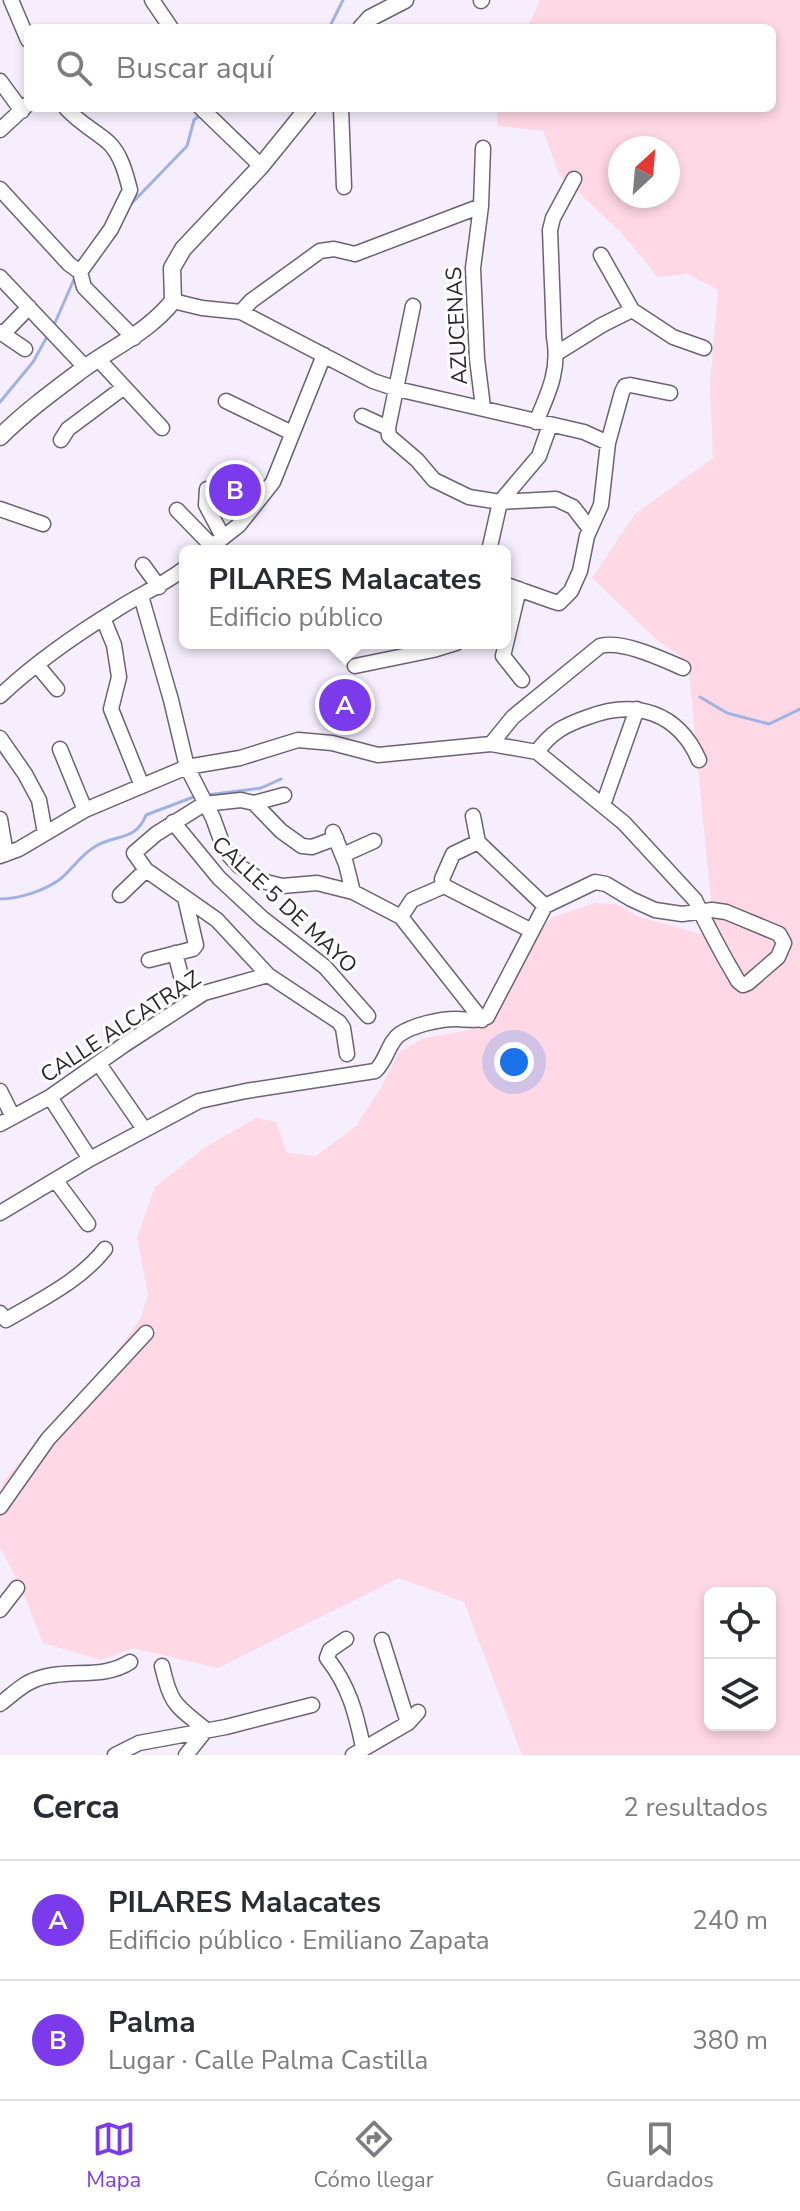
<!DOCTYPE html>
<html lang="es">
<meta charset="utf-8">
<style>
body{margin:0;font-family:"Nunito Sans",sans-serif;background:#f2f2f3;color:#2b2b33}
.controls{position:absolute;right:24px;bottom:24px;display:grid;overflow:hidden;border-radius:12px;box-shadow:0 4px 12px #0003}
.controls button{width:72px;height:72px;display:grid;place-items:center;padding:0;border:0;border-bottom:2px solid #e1e1e2;background:#fff;color:#2b2b33;font:40px sans-serif}
.compass{position:absolute;left:608px;top:136px;width:72px;height:72px;border-radius:50%;background:#fff;box-shadow:0 4px 12px #0003;rotate:26deg}
.you{position:absolute;left:514px;top:1062px;width:28px;height:28px;margin:-20px;border:6px solid #fff;border-radius:50%;background:#1a73e8;box-shadow:0 0 0 12px #1a73e833}
.badge{display:grid;place-items:center;width:52px;height:52px;border-radius:50%;background:#7c3aed;color:#fff;font-size:26px;font-weight:700}
.pin{position:absolute;translate:-50% -50%;border:4px solid #fff;box-shadow:0 2px 8px #0006}
.popup{position:absolute;left:179px;top:545px;width:332px;height:104px;box-sizing:border-box;display:grid;place-content:center;border-radius:12px;background:#fff;filter:drop-shadow(0 2px 6px #0005);font-size:26px;white-space:nowrap;color:#7c7c81}
.popup b{font-size:30px;color:#2b2b33}
.popup::after{content:'';position:absolute;left:50%;top:100%;margin-left:-16px;border:16px solid transparent;border-top-color:#fff}
.list{margin:0;padding:0;list-style:none}
h2{display:flex;justify-content:space-between;align-items:center;height:104px;margin:0;padding:0 32px;font-size:34px}
h2 small{font-size:26px;font-weight:400;color:#7c7c81}
.list li{display:grid;grid-template-columns:52px 1fr auto;gap:24px;align-items:center;box-sizing:border-box;height:120px;padding:0 32px;border-top:2px solid #e1e1e2}
.list b{display:block;font-size:30px;white-space:nowrap}
.list p{margin:0;font-size:26px;white-space:nowrap;color:#7c7c81}
.list em{font-size:26px;font-style:normal;color:#7c7c81}
.icon{flex:none;width:44px;height:44px;fill:none;stroke:currentColor;stroke-width:2;stroke-linecap:round;stroke-linejoin:round}
.map{position:relative;flex:none;width:800px;height:1755px;overflow:hidden}
.search{position:absolute;background:#fff;box-shadow:0 4px 12px #0003;left:24px;right:24px;top:24px;height:88px;display:flex;align-items:center;gap:20px;box-sizing:border-box;padding:0 28px;border-radius:12px;color:#7c7c81;font-size:30px}
.sheet{height:344px;background:#fff}
nav{display:flex;justify-content:space-around;align-items:center;box-sizing:border-box;height:112px;border-top:2px solid #e1e1e2;background:#fff;font-size:22px;color:#7c7c81}
nav a{display:grid;justify-items:center;gap:4px}
nav .on{color:#7c3aed}
.map>svg:first-child{display:block}
.green{fill:#fed8e5;fill-rule:evenodd}
.lines{fill:none;stroke-linecap:round;stroke-linejoin:round}
.stream{stroke:#9eb3e2;stroke-width:3}
.minor-casing{stroke:#6b6273;stroke-width:17}
.tertiary-casing{stroke:#6b6273;stroke-width:19}
.minor{stroke:#fff;stroke-width:14}
.tertiary{stroke:#fff;stroke-width:16}
.labels{text-anchor:middle;stroke-width:6;stroke-linejoin:round;paint-order:stroke}
.street-label{font-size:22px;fill:#2a262d;stroke:#fff}
</style>
<div class="map">
<svg width="800" height="1755" viewBox="0 0 800 1755">
<rect width="100%" height="100%" fill="#f6eefd"/>
<path class="green" d="M 540,0 L 800,0 L 800,1755 L 522,1755 L 464,1602 L 399,1578 L 218,1668 L 133,1648 L 101,1660 L 43,1643 L 22,1590 L 0,1547 L 0,1497 L 3,1482 L 65,1408 L 75,1410 L 141,1318 L 148,1294 L 137,1238 L 155,1187 L 204,1148 L 256,1118 L 276,1122 L 287,1153 L 316,1156 L 356,1126 L 380,1089 L 399,1052 L 424,1038 L 470,1030 L 515,959 L 553,917 L 595,903 L 616,904 L 639,917 L 698,933 L 714,934 L 688,661 L 658,641 L 592,578 L 635,514 L 713,458 L 710,384 L 718,290 L 688,274 L 658,277 L 621,233 L 559,174 L 543,131 L 498,126 L 497,108 L 772,108 L 772,28 L 527,28 ZM 620,148 L 668,148 L 668,196 L 620,196 ZM 710,1593 L 770,1593 L 770,1725 L 710,1725 Z"/>
<g class="lines">
<path class="stream" d="M 329,28 L 343,0
M 130,205 L 187,146 L 194,120 L 200,115
M 54,325 L 75,277
M 0,402 L 33,362 L 48,335
M 700,697 L 727,713 L 769,724 L 800,709
M 207,795 L 261,788 L 281,779
M 0,899 C 19,899 43,891 59,880 C 72,870 81,854 96,846 C 117,834 136,841 146,815 L 196,796"/>
<g class="minor-casing">
<path id="minor" d="M 11,0 L 28,40
M 152,0 L 171,28
M 481,1 L 482,0
M 0,81 L 22,111
M 66,108 C 78,122 94,130 108,142 C 121,154 126,174 130,190 L 111,229 L 80,272
M 201,108 L 261,166
M 341,108 L 344,187
M 0,130 L 28,104
M 0,189 L 69,264 L 80,272 L 84,287 L 134,338
M 601,255 L 632,310
M 0,277 L 85,367
M 173,301 L 202,308 L 241,312 L 373,381 L 397,389 L 584,432 L 608,443
M 413,306 L 388,428 L 389,436 L 417,460 L 434,480 L 469,497 L 500,502 L 556,499 L 573,507 L 590,529
M 241,312 L 251,301 L 320,251 L 334,249 L 355,254 L 481,206
M 0,332 L 25,349
M 3,334 L 29,307
M 557,353 L 602,325 L 632,310 L 673,337 L 704,348
M 99,360 L 162,428
M 226,401 L 292,433
M 483,407 L 477,359 L 473,268 L 481,206 L 483,148
M 362,416 L 388,428
M 536,422 C 549,392 560,369 554,337 L 550,230 L 553,218 L 574,179
M 61,440 L 68,429 L 123,388
M 207,489 L 206,505 L 223,537
M 0,509 L 43,524
M 177,510 L 212,546
M 206,551 L 239,525 L 273,482 L 324,355
M 489,551 L 500,502 L 539,456 L 550,425
M 143,565 L 159,587
M 507,585 L 552,601 L 559,603 L 571,591 L 580,571 L 587,536 L 601,505 L 608,443 L 622,392 L 625,386 L 630,385 L 670,393
M 519,589 L 503,656 L 522,680
M 141,596 L 171,700 L 187,767 L 213,818 L 225,851 L 239,866 L 262,881 L 282,886 L 317,883 L 353,892 L 401,917 L 482,1020
M 103,618 L 114,645 L 119,677 L 111,709 L 142,786
M 37,665 L 57,689
M 355,666 L 433,650 L 456,643
M 0,696 C 35,663 75,635 116,610 C 139,595 163,585 185,568
M 0,738 L 25,774 L 39,800 L 45,833
M 491,744 L 513,717 L 600,646 C 623,640 662,659 683,668
M 60,749 L 85,810
M 537,752 C 551,732 565,725 588,717 C 635,699 678,712 699,760
M 254,803 L 284,795
M 603,805 L 637,709
M 473,816 L 478,842
M 0,819 L 6,854
M 173,822 L 219,878 L 262,918 L 325,967 L 368,1016
M 333,832 L 346,864 L 353,892
M 336,838 L 312,847 L 302,846 L 281,831 L 254,803 L 241,800 L 204,804 L 156,834 L 134,853 L 146,870 L 217,920 L 268,975 L 339,1022 L 343,1028 L 347,1054
M 343,855 L 374,841
M 0,856 L 19,849 L 85,810 L 187,767 L 240,758 L 298,740 L 332,743 L 378,755 L 491,744 L 537,752 L 624,823 L 695,900 C 708,928 722,954 738,981 L 743,985 L 748,983 L 778,957 L 784,943 L 779,934 L 726,912 L 712,910 L 682,914 L 655,910 L 631,899 L 606,884 L 595,882 L 545,906 L 487,1017 C 476,1022 467,1019 456,1019 C 439,1019 414,1025 400,1034 C 388,1042 387,1061 375,1071 L 246,1091 L 199,1101 L 90,1159 L 0,1213
M 444,886 L 532,931
M 120,895 L 146,870
M 401,917 L 412,900 L 444,886 L 442,879 L 453,854 L 478,842 L 545,906
M 175,953 L 184,987 L 204,993
M 149,960 L 193,949 L 196,945 L 185,898
M 99,1064 L 144,1129
M 0,1091 L 13,1117
M 50,1097 L 90,1159
M 0,1124 L 50,1097 L 124,1045 L 204,993 L 268,975
M 56,1181 L 88,1224
M 0,1313 L 6,1320 C 40,1300 80,1281 105,1249
M 0,1507 L 48,1439 L 146,1333
M 0,1610 L 17,1588
M 346,1639 L 330,1650 L 327,1658 C 349,1686 356,1713 363,1747
M 382,1640 L 408,1723
M 162,1666 C 171,1706 176,1705 206,1730
M 0,1704 C 11,1696 23,1683 37,1679 C 67,1668 102,1680 130,1662
M 115,1755 L 139,1743 L 226,1727 L 312,1705
M 186,1755 L 206,1730
M 353,1755 L 408,1723 L 418,1712"/>
</g>
<g class="tertiary-casing">
<path id="tertiary" d="M 361,28 L 370,18 L 405,0
M 0,437 C 25,412 55,390 83,369 C 115,346 148,332 173,301 L 172,268 L 183,249 L 261,166 L 308,108"/>
</g>
<use href="#minor" class="minor"/>
<use href="#tertiary" class="tertiary"/>
</g>
<g class="labels">
<g class="street-label">
<text transform="translate(456 326) rotate(-93)" y="8">AZUCENAS</text>
<text transform="translate(285 904) rotate(43)" y="8">CALLE 5 DE MAYO</text>
<text transform="translate(120 1026) rotate(-33)" y="8">CALLE ALCATRAZ</text>
</g>
</g>
</svg>
<div class="controls">
<button><svg class="icon" aria-label="locate" viewBox="0 0 24 24"><circle cx="12" cy="12" r="6"/><path d="M12 2v4M12 18v4M2 12h4M18 12h4"/></svg></button>
<button><svg class="icon" aria-label="layers" viewBox="0 0 24 24"><path d="M12 4l9 5-9 5-9-5zM3 14l9 5 9-5"/></svg></button>
</div>
<svg class="compass" viewBox="-18 -18 36 36"><path d="M0-13l5 13h-10z" fill="#e53935"/><path d="M0 13l5-13h-10z" fill="#7c7c81"/></svg>
<div class="you"></div>
<div class="pin badge" style="left:345px;top:705px">A</div>
<div class="popup"><b>PILARES Malacates</b>Edificio público</div>
<div class="pin badge" style="left:235px;top:490px">B</div>
<div class="search"><svg class="icon" aria-label="search" viewBox="0 0 24 24"><circle cx="10" cy="10" r="6"/><path d="M15 15l6 6"/></svg>Buscar aquí</div>
</div>
<section class="sheet">
<h2>Cerca<small>2 resultados</small></h2>
<ul class="list">
<li><span class="badge">A</span><div><b>PILARES Malacates</b><p>Edificio público · Emiliano Zapata</p></div><em>240 m</em></li>
<li><span class="badge">B</span><div><b>Palma</b><p>Lugar · Calle Palma Castilla</p></div><em>380 m</em></li>
</ul>
</section>
<nav>
<a class="on"><svg class="icon" aria-label="map" viewBox="0 0 24 24"><path d="M3 6l6-2 6 2 6-2v14l-6 2-6-2-6 2zM9 4v14M15 6v14"/></svg>Mapa</a>
<a><svg class="icon" aria-label="directions" viewBox="0 0 24 24"><path d="M12 3l9 9-9 9-9-9zM9 14v-3h6M13 9l2 2-2 2"/></svg>Cómo llegar</a>
<a><svg class="icon" aria-label="saved" viewBox="0 0 24 24"><path d="M7 4h10v16l-5-4-5 4z"/></svg>Guardados</a>
</nav>
